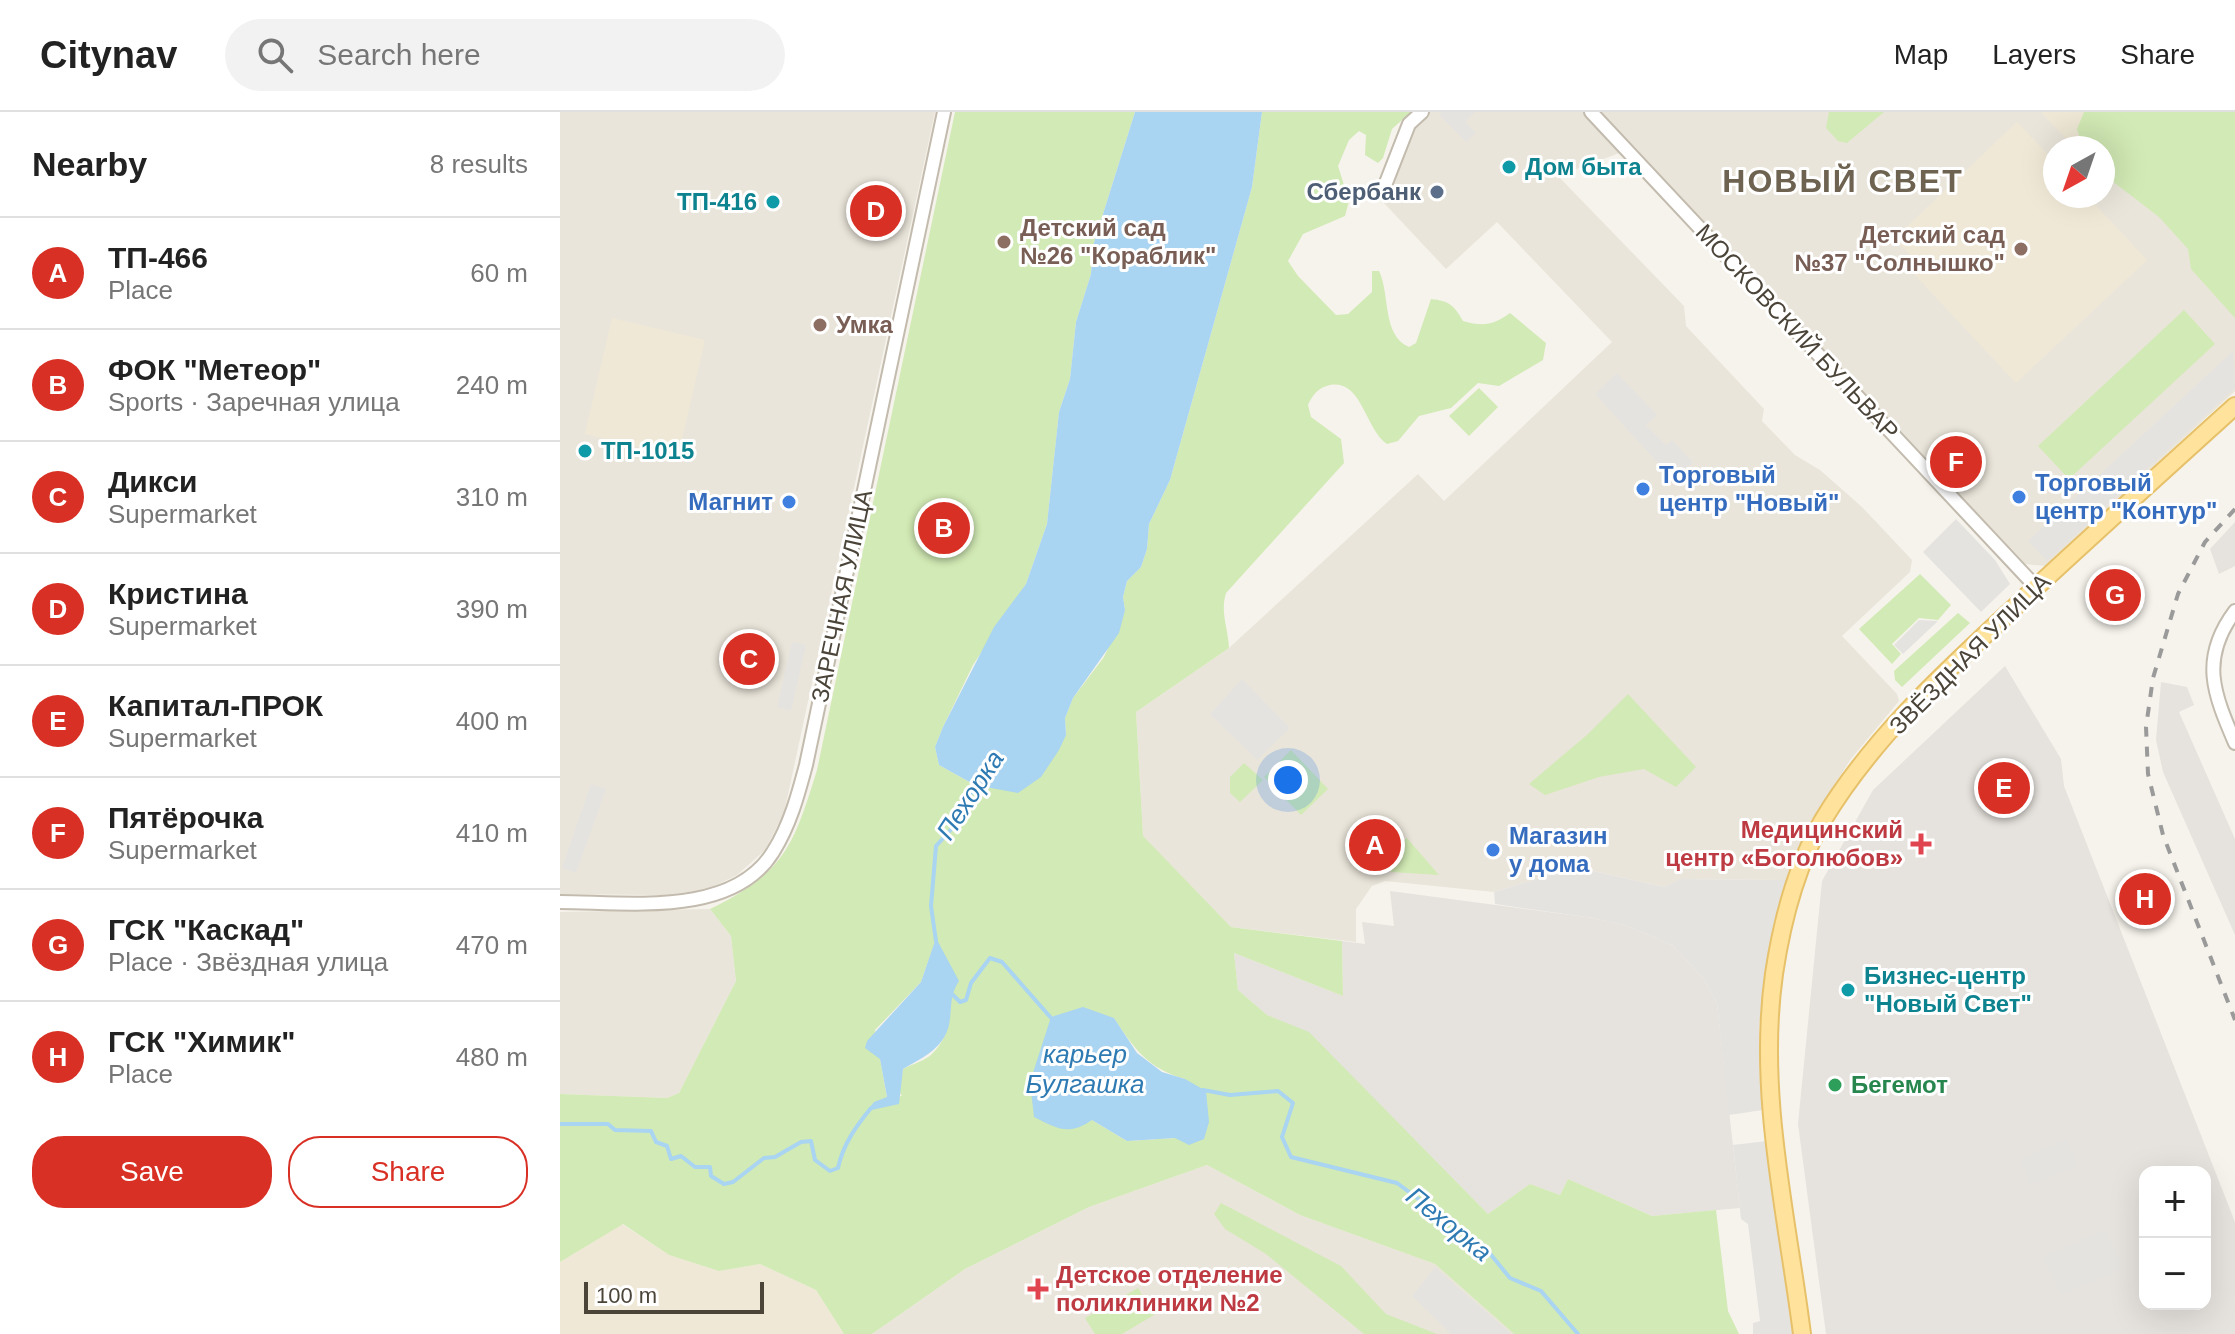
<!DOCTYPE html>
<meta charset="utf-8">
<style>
body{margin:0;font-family:Helvetica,sans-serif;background:#f2f2f2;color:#222}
.controls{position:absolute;right:24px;bottom:24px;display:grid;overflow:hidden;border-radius:16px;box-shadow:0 8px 32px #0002}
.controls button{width:72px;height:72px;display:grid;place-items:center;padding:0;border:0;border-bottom:2px solid #e0e0e0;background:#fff;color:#222;font:40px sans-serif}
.compass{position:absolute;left:1483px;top:24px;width:72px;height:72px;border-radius:50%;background:#fff;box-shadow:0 8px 32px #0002;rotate:220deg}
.scale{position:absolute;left:24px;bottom:20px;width:180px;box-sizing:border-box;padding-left:8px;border:4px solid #4b4439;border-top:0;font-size:22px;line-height:28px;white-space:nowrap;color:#4b4439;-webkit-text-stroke:6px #fff;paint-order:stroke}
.you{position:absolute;left:728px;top:668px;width:28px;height:28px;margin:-20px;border:6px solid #fff;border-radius:50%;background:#1a73e8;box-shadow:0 0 0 12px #1a73e833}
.badge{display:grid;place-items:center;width:52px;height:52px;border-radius:50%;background:#d93025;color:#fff;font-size:26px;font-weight:700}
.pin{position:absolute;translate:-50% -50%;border:4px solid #fff;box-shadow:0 2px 8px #0006}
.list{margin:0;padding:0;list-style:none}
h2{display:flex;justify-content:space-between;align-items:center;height:104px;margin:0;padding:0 32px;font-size:34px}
h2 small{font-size:26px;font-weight:400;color:#767676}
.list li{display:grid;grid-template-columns:52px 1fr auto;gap:24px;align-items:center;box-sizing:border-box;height:112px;padding:0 32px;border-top:2px solid #e0e0e0}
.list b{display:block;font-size:30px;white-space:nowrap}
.list p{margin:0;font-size:26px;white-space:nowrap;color:#767676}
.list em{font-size:26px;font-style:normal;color:#767676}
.actions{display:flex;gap:16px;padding:24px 32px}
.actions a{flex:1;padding:18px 0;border:2px solid #d93025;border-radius:32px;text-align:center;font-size:28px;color:#d93025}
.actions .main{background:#d93025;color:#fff}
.icon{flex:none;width:44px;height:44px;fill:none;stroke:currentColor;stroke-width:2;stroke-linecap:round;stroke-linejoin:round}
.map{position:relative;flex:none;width:1675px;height:1222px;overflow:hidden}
header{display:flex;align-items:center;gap:48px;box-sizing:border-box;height:112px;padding:0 40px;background:#fff;border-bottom:2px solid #e0e0e0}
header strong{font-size:38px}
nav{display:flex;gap:44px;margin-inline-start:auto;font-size:28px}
.search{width:560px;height:72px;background:#f2f2f2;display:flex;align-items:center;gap:20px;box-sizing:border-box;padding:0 28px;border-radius:44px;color:#767676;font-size:30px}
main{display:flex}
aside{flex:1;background:#fff}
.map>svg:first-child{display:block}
.residential{fill:#eae5da;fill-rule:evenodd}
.industrial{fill:#e6e2dd;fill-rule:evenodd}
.education{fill:#efe8d6}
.green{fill:#d2eab5;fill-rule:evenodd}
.parking{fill:#e5e3e0}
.water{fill:#a9d4f2}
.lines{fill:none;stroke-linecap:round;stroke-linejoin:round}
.stream{stroke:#a9d4f2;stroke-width:4}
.minor-casing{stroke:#c2bbae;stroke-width:16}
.major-casing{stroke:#e6c16a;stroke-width:20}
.minor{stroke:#fff;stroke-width:12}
.major{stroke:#ffe39c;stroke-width:16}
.rail{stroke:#9a9a9a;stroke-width:4;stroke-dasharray:10 10;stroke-linecap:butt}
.culture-dot{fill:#0f9aa8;stroke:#fff;stroke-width:3}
.service-dot{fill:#5c6f8a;stroke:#fff;stroke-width:3}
.education-dot{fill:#8d6e63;stroke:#fff;stroke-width:3}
.shop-dot{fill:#3f7fe0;stroke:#fff;stroke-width:3}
.health-dot{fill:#e0444e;stroke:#fff;stroke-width:3}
.leisure-dot{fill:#2e9e5b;stroke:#fff;stroke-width:3}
.labels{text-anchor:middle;stroke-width:6;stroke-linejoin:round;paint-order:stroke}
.culture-label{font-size:24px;font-weight:bold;fill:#0d838f;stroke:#fff;text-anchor:start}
.service-label{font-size:24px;font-weight:bold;fill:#4e5e75;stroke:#fff;text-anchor:end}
.education-label{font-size:24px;font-weight:bold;fill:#785e54;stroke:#fff;text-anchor:start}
.street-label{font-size:24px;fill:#4b4439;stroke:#fff}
.shop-label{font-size:24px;font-weight:bold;fill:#366cbe;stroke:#fff;text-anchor:start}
.health-label{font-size:24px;font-weight:bold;fill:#be3a42;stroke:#fff;text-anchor:end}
.leisure-label{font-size:24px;font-weight:bold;fill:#27864d;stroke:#fff;text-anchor:start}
.water-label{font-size:26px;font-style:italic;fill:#2e7ab2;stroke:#fff}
.district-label{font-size:32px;font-weight:bold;letter-spacing:2px;fill:#6e6250;stroke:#fff}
</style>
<header>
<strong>Citynav</strong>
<div class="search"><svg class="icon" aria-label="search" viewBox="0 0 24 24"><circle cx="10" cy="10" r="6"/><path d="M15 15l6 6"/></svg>Search here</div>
<nav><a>Map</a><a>Layers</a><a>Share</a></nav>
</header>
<main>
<aside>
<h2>Nearby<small>8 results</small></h2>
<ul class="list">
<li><span class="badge">A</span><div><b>ТП-466</b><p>Place</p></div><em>60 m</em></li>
<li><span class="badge">B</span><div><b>ФОК &quot;Метеор&quot;</b><p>Sports · Заречная улица</p></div><em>240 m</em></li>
<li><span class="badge">C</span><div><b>Дикси</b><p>Supermarket</p></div><em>310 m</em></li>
<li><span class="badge">D</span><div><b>Кристина</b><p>Supermarket</p></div><em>390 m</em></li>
<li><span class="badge">E</span><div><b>Капитал-ПРОК</b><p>Supermarket</p></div><em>400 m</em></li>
<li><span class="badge">F</span><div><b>Пятёрочка</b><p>Supermarket</p></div><em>410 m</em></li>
<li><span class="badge">G</span><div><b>ГСК &quot;Каскад&quot;</b><p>Place · Звёздная улица</p></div><em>470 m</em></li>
<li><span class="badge">H</span><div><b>ГСК &quot;Химик&quot;</b><p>Place</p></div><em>480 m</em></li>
</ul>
<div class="actions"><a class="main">Save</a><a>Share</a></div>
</aside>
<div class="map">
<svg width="1675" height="1222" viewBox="0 0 1675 1222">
<rect width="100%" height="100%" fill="#f6f3ec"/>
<path class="residential" d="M 0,0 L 375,0 L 224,701 L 205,738 L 177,763 L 146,778 L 102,783 L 0,782 Z
M 870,0 L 1026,0 L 1062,40 L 998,64 L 1124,194 L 1126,214 L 1204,297 L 1202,309 L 1235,343 L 1260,358 L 1302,395 L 1352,448 L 1350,460 L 1282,524 L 1337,582 L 1339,589 L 1290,648 L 1253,708 L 1228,768 L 1122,767 L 1104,775 L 1033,759 L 999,760 L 934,780 L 825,769 L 812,774 L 796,797 L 796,830 L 671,815 L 583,725 L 576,600 L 669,536 L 858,362 L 884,389 L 1052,230 L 937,110 L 886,157 L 824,91 L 851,17 Z
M 1041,0 L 1675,0 L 1675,279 L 1485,454 L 1465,452 ZM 1495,36 L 1543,36 L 1543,84 L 1495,84 Z
M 150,797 L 171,824 L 176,869 L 119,981 L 107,986 L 0,982 L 0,800 Z
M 647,1053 L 740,1103 L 875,1152 L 954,1222 L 312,1222 L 405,1157 L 529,1095 Z"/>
<path class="industrial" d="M 1675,410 L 1675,454 L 1659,462 L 1650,437 Z
M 1445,554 L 1501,647 L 1504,674 L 1675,1110 L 1675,1222 L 1266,1222 L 1238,1012 L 1262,769 L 1313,678 ZM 1585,1060 L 1645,1060 L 1645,1192 L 1585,1192 Z
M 1601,570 L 1627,575 L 1634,593 L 1619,600 L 1675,727 L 1675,823 L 1603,660 L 1596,628 Z
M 830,779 L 1033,806 L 1067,814 L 1112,833 L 1144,867 L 1157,892 L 1180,1096 L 1092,1104 L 1008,1067 L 1000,1083 L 970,1072 L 928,1102 L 749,921 L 707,903 L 678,878 L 674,841 L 783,884 L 782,829 L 805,832 L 802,810 L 834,814 Z"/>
<path class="education" d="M 1481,0 L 1548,0 L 1512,33 Z
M 1457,10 L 1495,50 L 1495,84 L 1527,84 L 1587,148 L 1456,271 L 1353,161 L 1360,153 L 1334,127 Z
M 52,206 L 145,228 L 118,344 L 25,322 Z
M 62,1112 L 109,1143 L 159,1159 L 200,1152 L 256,1178 L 284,1222 L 0,1222 L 0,1150 Z"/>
<path class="green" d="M 395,0 L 575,0 L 533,134 L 531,162 L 516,210 L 510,267 L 499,300 L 487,412 L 466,472 L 413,553 L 383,615 L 375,635 L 379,653 L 415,673 L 506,623 L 505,606 L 513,586 L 544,545 L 565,498 L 563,485 L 567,469 L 581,455 L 587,437 L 589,412 L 610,368 L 692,75 L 702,0 L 851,0 L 832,17 L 823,46 L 818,51 L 805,43 L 806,23 L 799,19 L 789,28 L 778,54 L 789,89 L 785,104 L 743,122 L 728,149 L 738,164 L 776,203 L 788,202 L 812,180 L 812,159 L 819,159 C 830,181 822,224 849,235 L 856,231 L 871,187 C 889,189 894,193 903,209 C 924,215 933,213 950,201 L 986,231 L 983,248 L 939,274 L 918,271 L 891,296 L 859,304 L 838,329 L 827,332 C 805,317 802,267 770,273 C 758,276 753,282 748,293 L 751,305 L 781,327 L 784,351 L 666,481 C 660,501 668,515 669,536 L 576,600 L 583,724 L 671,815 L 782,829 L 783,884 L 674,841 L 678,878 L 707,903 L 749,920 L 928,1102 L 970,1072 L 1000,1083 L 1008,1067 L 1092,1104 L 1156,1098 L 1168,1199 L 1179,1222 L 954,1222 L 875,1152 L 740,1103 L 647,1053 L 529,1095 L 405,1157 L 312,1222 L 284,1222 L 256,1178 L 200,1152 L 159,1159 L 109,1143 L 63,1112 L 0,1150 L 0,982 L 107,986 L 119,981 L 176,869 L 171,824 L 150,797 C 225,760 233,735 257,658 ZM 376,827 C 386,865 404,910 372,942 C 365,949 352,952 343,957 L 339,980 L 342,984 L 327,986 L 315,918 L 361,870 ZM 501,903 L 554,906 C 574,937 589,957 625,967 L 615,1026 L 567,1029 L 532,1008 L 491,905 Z
M 1269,0 L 1324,0 L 1287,31 L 1278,29 L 1266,16 Z
M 1524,0 L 1675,0 L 1675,206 L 1631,157 L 1628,137 L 1599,105 L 1543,62 L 1543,36 L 1523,36 L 1517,17 Z
M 1624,198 L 1655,232 L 1509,367 L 1478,334 Z
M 919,276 L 938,295 L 909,324 L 889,304 Z
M 1360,462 L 1391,493 L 1378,508 L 1359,506 L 1332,532 L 1341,542 L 1332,552 L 1299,517 Z
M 1398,501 L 1410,511 L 1342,575 L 1335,568 L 1334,559 Z
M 1068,582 L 1136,655 L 1116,675 L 1084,657 L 1039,665 L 985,683 L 969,672 L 1028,622 Z
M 731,638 L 768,677 L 741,703 L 704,665 Z
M 684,651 L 703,668 L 680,690 L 670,681 L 670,665 Z
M 847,726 L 879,763 L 832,760 L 818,747 Z
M 661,1091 L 781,1154 L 826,1202 L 877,1222 L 804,1222 L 706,1142 L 665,1117 L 654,1102 Z
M 578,1176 L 594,1203 L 562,1222 L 535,1222 L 525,1206 Z"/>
<path class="parking" d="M 882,0 L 915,0 L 905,10 L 916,21 L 906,30 L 879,3 Z
M 1673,239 L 1675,276 L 1487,449 L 1468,429 Z
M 1057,261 L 1097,303 L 1086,313 L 1106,333 L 1112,328 L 1133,350 L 1126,358 L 1129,362 L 1117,372 L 1035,282 Z
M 1396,407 L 1435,448 L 1450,472 L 1421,500 L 1363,440 Z
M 1359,508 L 1378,509 L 1343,542 L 1334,533 Z
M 232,530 L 246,533 L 231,599 L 217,595 Z
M 682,567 L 730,616 L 697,648 L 650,602 Z
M 31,672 L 46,677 L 16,761 L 2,756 Z
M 1033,759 L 1104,775 L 1121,767 L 1228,768 L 1205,863 L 1199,917 L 1203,998 L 1169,1003 L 1157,892 L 1144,867 L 1112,833 L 1067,814 L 1033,806 L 935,792 L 934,780 L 999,760 Z
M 1507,1027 L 1518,1054 L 1471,1073 L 1460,1047 Z
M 1207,1029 L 1233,1222 L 1193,1222 L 1193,1211 L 1200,1209 L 1188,1112 L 1181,1107 L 1173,1033 Z
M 1545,1117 L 1563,1156 L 1501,1184 L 1483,1145 Z
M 875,1155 L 948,1219 L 950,1222 L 891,1222 L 852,1184 Z"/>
<path class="water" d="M 575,0 L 702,0 L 692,75 L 610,368 L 589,412 L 587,437 L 581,455 L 567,469 L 563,485 L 565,498 L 559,521 L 513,586 L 505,606 L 506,623 L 499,638 L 481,665 L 458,681 L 415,673 L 379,653 L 375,635 L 383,615 L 434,515 L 466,472 L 487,412 L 499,300 L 510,267 L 516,210 L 531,162 L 533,134 Z
M 376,826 L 399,869 C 390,883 392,891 390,907 C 387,935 364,945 343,957 L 339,992 L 307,999 L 314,990 L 327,985 L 320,947 L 305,936 L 307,929 L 361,870 Z
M 523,895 L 554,906 L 577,941 L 602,960 L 625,967 L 646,979 L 649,1010 L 644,1027 L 629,1033 L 615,1026 L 567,1029 L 532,1008 C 509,1024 498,1017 474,1005 L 470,970 L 491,905 Z"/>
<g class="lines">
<path class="stream" d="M 376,829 L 371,794 L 376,734 L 397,711 L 415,673
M 389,879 L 400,890 L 406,888 L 411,871 L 430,846 L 442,850 L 492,907
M 643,978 L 670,983 L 718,979 L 733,991 L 722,1025 L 731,1045 L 837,1071 L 927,1138 L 950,1166 L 981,1179 L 1018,1222
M 0,1012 L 48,1012 L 55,1018 L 91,1019 L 96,1030 L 107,1034 L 111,1047 L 121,1044 L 135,1055 L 150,1055 L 151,1064 L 164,1072 L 173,1070 L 204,1046 L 215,1045 L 241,1030 L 251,1029 L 255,1048 L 270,1059 L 278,1056 C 283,1032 297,1013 311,996"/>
<g class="minor-casing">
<path id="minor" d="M 1031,0 L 1476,475
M 822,81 L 849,12 L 862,0
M 1675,499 C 1639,547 1654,582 1675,631
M 0,790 C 66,790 172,806 213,740 C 230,713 238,683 246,653 L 384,0"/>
</g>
<g class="major-casing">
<path id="major" d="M 1242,1222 C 1227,1103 1197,982 1214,862 C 1222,809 1236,754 1263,708 C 1313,625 1386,559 1457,493 C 1529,426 1602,360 1675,294"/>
</g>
<use href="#minor" class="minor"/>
<use href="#major" class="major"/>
<path class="rail" d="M 1675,397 L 1645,430 L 1618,482 L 1593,566 L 1586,615 L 1588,662 L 1603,723 L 1675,908"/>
</g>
<g class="culture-dot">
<circle cx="949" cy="55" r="8"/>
<circle cx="213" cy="90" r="8"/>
<circle cx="25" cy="339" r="8"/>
<circle cx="1288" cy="878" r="8"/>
</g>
<circle class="service-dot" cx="877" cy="80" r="8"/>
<g class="education-dot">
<circle cx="444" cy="130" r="8"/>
<circle cx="1461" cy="137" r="8"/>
<circle cx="260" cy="213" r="8"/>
</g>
<g class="shop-dot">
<circle cx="1083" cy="377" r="8"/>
<circle cx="1459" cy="385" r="8"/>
<circle cx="229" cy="390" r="8"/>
<circle cx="933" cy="738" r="8"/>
</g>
<g class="health-dot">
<path d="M1357 720h8v8h8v8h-8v8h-8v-8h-8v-8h8z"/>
<path d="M474 1165h8v8h8v8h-8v8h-8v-8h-8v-8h8z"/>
</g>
<circle class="leisure-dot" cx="1275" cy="973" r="8"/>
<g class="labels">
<g class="culture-label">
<text x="965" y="63">Дом быта</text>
<text x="197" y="98" text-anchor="end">ТП-416</text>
<text x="41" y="347">ТП-1015</text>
<text x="1304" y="872">Бизнес-центр<tspan x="1304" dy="28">"Новый Свет"</tspan></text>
</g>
<g class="service-label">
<text x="861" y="88">Сбербанк</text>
</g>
<g class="education-label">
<text x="460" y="124">Детский сад<tspan x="460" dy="28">№26 "Кораблик"</tspan></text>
<text x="1445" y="131" text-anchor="end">Детский сад<tspan x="1445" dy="28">№37 "Солнышко"</tspan></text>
<text x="276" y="221">Умка</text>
</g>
<g class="street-label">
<text transform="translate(1237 220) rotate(47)" y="8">МОСКОВСКИЙ БУЛЬВАР</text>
<text transform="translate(282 484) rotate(-78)" y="8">ЗАРЕЧНАЯ УЛИЦА</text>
<text transform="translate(1410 542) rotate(-45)" y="8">ЗВЁЗДНАЯ УЛИЦА</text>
</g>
<g class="shop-label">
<text x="1099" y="371">Торговый<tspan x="1099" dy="28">центр "Новый"</tspan></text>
<text x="1475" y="379">Торговый<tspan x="1475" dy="28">центр "Контур"</tspan></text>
<text x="213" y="398" text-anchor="end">Магнит</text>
<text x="949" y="732">Магазин<tspan x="949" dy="28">у дома</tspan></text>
</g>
<g class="health-label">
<text x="1343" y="726">Медицинский<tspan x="1343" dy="28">центр «Боголюбов»</tspan></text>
<text x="496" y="1171" text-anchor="start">Детское отделение<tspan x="496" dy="28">поликлиники №2</tspan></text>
</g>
<g class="leisure-label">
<text x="1291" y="981">Бегемот</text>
</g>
<g class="water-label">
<text transform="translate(410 683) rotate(-57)" y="9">Пехорка</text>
<text x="525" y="951">карьер<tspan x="525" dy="30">Булгашка</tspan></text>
<text transform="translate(889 1112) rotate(39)" y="9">Пехорка</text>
</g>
<g class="district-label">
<text x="1283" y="80">НОВЫЙ СВЕТ</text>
</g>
</g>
</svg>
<div class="controls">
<button>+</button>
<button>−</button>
</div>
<svg class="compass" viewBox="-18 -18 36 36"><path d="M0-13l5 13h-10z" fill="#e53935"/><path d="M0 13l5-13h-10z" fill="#767676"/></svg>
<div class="scale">100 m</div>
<div class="you"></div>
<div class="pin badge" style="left:815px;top:733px">A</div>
<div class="pin badge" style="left:384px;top:416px">B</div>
<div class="pin badge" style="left:189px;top:547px">C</div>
<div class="pin badge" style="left:316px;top:99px">D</div>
<div class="pin badge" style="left:1444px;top:676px">E</div>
<div class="pin badge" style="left:1396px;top:350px">F</div>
<div class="pin badge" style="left:1555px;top:483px">G</div>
<div class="pin badge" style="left:1585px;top:787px">H</div>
</div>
</main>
